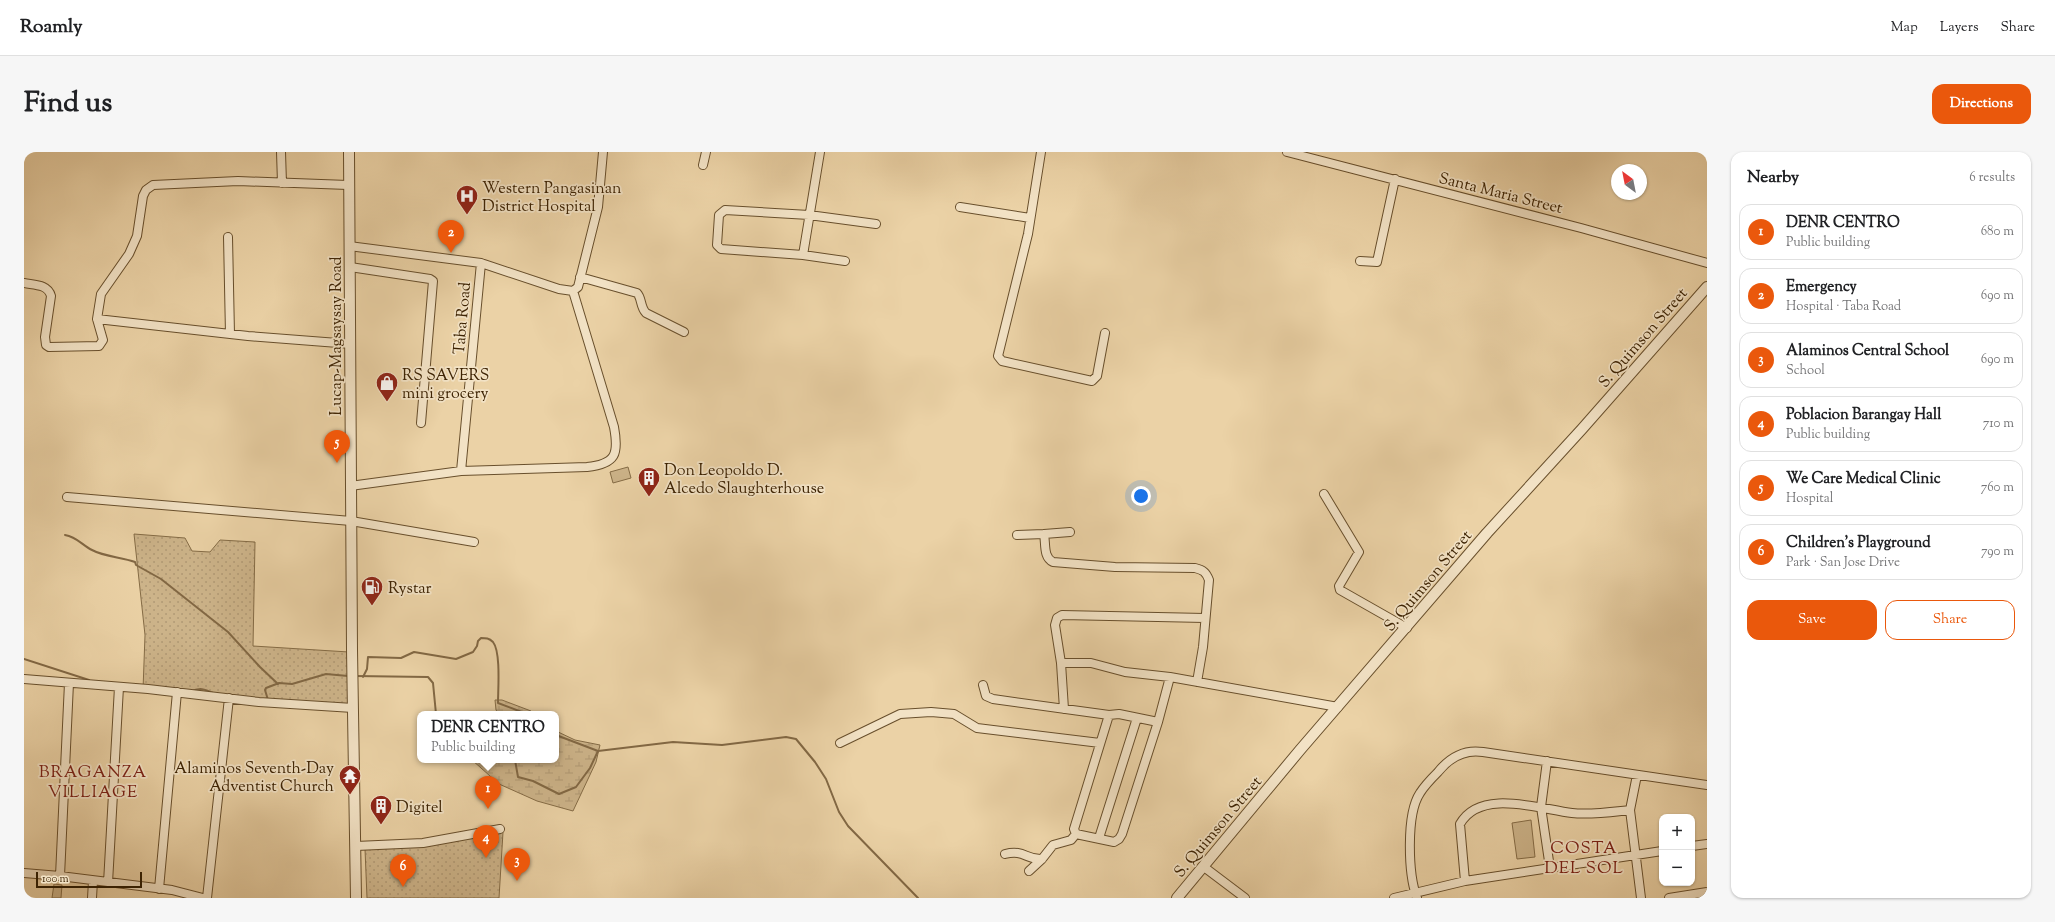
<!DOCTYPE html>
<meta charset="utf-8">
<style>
body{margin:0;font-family:"Sorts Mill Goudy",serif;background:#f6f6f6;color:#202124}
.controls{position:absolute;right:12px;bottom:12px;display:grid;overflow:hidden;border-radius:8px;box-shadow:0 1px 3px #0004}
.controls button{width:36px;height:36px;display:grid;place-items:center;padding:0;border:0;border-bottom:1px solid #e0e0e0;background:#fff;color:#202124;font:20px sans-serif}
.compass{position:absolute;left:1587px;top:12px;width:36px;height:36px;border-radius:50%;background:#fff;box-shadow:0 1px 3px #0004;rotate:328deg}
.scale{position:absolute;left:12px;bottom:10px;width:106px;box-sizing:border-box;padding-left:4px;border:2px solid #3d2303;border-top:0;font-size:11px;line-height:14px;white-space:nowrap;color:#3d2303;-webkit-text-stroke:3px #f2e2c5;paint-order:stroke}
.you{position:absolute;left:1117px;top:344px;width:14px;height:14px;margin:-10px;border:3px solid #fff;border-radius:50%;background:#1a73e8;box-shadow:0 0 0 6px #1a73e833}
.badge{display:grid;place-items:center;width:26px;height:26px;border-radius:50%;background:#ea580c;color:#fff;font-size:13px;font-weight:700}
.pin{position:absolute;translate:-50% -33px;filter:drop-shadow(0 1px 2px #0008)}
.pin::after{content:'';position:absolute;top:21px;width:14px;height:12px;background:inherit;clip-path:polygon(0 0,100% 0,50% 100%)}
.popup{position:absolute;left:393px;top:559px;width:142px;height:52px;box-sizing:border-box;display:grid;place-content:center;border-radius:8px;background:#fff;filter:drop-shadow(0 1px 3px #0005);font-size:13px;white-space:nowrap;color:#757577}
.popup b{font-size:15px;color:#202124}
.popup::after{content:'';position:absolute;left:50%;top:100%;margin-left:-8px;border:8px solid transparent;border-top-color:#fff}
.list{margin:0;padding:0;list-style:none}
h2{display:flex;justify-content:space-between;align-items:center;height:52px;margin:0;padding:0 16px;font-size:17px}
h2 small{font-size:13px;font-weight:400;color:#757577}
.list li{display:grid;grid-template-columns:26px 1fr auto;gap:12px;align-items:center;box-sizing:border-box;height:56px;margin:0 8px 8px;padding:0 8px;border:1px solid #e0e0e0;border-radius:12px}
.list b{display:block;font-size:15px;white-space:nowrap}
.list p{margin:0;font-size:13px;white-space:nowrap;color:#757577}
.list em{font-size:13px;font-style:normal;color:#757577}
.actions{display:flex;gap:8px;padding:12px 16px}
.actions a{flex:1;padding:9px 0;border:1px solid #ea580c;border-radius:12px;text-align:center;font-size:14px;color:#ea580c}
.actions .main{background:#ea580c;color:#fff}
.map{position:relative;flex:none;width:1683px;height:746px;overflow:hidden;border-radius:12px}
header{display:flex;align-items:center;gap:24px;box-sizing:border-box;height:56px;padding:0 20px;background:#fff;border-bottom:1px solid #e0e0e0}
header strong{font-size:19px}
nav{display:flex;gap:22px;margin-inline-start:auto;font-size:14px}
.intro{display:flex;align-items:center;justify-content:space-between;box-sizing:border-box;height:96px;padding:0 24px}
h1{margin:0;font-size:28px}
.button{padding:10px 18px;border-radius:12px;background:#ea580c;color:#fff;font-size:14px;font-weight:700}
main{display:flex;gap:24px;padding:0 24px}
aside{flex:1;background:#fff;border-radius:12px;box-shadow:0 1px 3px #0004}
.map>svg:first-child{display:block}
.green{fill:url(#green-dots);stroke:#856c46}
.wetland{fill:url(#wetland-marsh);stroke:#856c46}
.pitch{fill:#cdb48a;stroke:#856c46}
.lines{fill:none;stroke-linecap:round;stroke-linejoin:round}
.stream{stroke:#826844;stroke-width:2}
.minor-casing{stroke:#684f2c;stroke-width:10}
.tertiary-casing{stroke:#684f2c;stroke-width:12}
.minor{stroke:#f2e2c5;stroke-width:8}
.tertiary{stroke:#f2e2c5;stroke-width:10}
.labels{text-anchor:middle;stroke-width:3.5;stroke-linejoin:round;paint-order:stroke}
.poi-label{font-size:16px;fill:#3d2303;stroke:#f2e2c5;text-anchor:start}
.street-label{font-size:16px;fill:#3d2303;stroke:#f2e2c5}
.neighbourhood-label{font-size:17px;letter-spacing:1px;fill:#7a1f14;stroke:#f2e2c5}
</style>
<header>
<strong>Roamly</strong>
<nav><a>Map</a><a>Layers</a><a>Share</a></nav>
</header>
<div class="intro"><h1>Find us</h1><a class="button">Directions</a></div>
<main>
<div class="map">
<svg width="1683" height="746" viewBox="0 0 1683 746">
<defs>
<pattern id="green-dots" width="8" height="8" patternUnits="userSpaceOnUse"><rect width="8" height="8" fill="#cdb48a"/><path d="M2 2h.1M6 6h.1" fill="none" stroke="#b19a75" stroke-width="1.8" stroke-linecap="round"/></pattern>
<pattern id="wetland-marsh" width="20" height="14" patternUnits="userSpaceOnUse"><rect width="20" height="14" fill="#cdb48a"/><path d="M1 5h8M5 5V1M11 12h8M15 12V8" fill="none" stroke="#b19a75"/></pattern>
</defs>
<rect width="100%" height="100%" fill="#ebd2a6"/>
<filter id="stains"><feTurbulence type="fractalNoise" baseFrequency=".005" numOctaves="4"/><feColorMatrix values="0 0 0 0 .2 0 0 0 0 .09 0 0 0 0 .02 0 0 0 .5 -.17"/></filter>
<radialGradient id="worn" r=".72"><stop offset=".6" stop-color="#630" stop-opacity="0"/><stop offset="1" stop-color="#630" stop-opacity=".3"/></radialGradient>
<path class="green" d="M 110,382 L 161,386 L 168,399 L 186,400 L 196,388 L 231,390 L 229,494 L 325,500 L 324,557 L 119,538 L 121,483 Z
M 479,680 L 475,746 L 343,746 L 341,697 L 394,695 Z"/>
<path class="wetland" d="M 471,548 L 478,548 L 507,559 L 510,562 L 475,562 L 472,558 Z
M 532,579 L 551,588 L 576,593 L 572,610 L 549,659 L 513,649 L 475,632 L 448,608 L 532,608 Z"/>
<path class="pitch" d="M 604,315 L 607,326 L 589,331 L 586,320 Z
M 1507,668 L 1511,705 L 1493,707 L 1488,671 Z
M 30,732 L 38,733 L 37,746 L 28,746 Z"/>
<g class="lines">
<path class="stream" d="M 41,383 C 53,385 58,393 68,398 C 81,405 98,405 111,410 L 112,413 L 137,427 L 204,480 L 236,515 L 254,532
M 0,507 L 65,528
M 331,524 L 404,525 L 409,531 L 412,562
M 339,525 L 343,517 L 344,505 L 377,506 L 390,500 L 432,507 L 449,500 L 453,494 L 454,489 L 457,486 C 462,486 465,486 469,490 C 477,500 474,538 474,551 L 503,562
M 167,540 C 175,535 181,537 189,541
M 244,548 L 241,538 L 242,536 L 255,531 L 268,532 L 302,522 L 324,524
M 532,583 L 574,599
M 491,608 L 494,625 L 509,629 L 535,642 L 552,635 L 566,616 L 574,599 L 649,590 L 698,593 L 762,585 L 772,587 L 791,610 L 802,627 L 815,660 L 824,674 L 894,746"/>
<g class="minor-casing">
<path id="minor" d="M 257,0 L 258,31
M 1017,0 L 1004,82 L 974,204 L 978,209 L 1068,229 L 1073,224 L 1081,181
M 1263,0 L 1557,76 L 1683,111
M 679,13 L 682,0
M 936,55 L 1006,66
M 204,85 L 206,182
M 325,94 L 457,111 L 535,137 L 549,139 L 554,135 L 574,55 L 579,0
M 779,103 L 796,0
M 821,109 L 779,103 L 697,97 L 693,93 L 695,63 L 701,58 L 785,63 L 852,72
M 1336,109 L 1353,110 L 1371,27
M 326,115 L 406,127 L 409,129 L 397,271
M 556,125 L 613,141 C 618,146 616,155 622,161 L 660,180
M 0,131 C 10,133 24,132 27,144 L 21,185 L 22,193 L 25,195 L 75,194 L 79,188 L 73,167 L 77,142 L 105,102 L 113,84 L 119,44 L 122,38 L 129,33 L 214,29 L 324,33
M 73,167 L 224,184 L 327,192
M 437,319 L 457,111
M 326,334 L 437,319 L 563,315 C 592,312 595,302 590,275 L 549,139
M 1300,342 L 1335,400 L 1315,434 L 1316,438 L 1383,476
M 43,345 L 327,369 L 450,390
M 1020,382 L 1046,380
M 993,383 L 1020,382 C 1022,392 1019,405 1029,410 L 1091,415 L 1171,416 C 1179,418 1182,420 1185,428 L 1179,495 L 1173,530
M 1037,511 L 1067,511 L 1101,520 L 1146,525 L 1314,555
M 0,527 L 124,537 L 235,550 L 329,556
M 959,533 L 962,544 L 969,547 L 1085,563 L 1095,562 L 1134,570
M 1040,557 L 1037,511 L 1031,473 L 1033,466 L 1038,463 L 1181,466
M 1085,563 L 1050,677 L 1052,682 L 1090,690 L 1095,687 L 1098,682 L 1134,570 L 1146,525
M 816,591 L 876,562 L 907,560 L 930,562 L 953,576 L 1076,591
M 1523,609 L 1517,655 L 1526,716
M 1613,623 L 1606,658 L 1617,746
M 1075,686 L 1113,566
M 332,694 L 399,691 L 476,677
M 1668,694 L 1683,692
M 981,702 C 1000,697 1002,708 1018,707
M 1180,715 L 1221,746
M 1005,719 L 1018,707 L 1029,693 L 1047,688 L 1052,682
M 0,721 L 36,724 L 148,738 L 179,746
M 36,724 L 45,531
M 1441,729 L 1436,672 C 1456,636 1515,657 1548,661 C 1567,663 1587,660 1606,658
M 84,731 L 95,535
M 135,737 L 153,540
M 68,746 L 69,729
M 183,746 L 205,546
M 1370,746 L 1441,729 L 1638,699
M 1393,746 C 1384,722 1382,662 1396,641 C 1401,633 1408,626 1414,620 C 1426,605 1440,597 1459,600 L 1683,633
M 1645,746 L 1683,740"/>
</g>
<g class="tertiary-casing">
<path id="tertiary" d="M 325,0 L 328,498 L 332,746
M 1153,746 L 1276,598 L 1463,381 L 1558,277 L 1683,135"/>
</g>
<use href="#minor" class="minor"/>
<use href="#tertiary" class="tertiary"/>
</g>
<defs>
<g id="hospital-pin" transform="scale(1.15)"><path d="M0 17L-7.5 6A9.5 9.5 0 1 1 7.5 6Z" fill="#8f2418" stroke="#f2e2c5"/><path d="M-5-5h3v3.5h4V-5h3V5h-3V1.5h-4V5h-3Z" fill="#fff"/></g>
<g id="shop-pin" transform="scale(1.15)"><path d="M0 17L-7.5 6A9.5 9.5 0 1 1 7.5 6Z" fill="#8f2418" stroke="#f2e2c5"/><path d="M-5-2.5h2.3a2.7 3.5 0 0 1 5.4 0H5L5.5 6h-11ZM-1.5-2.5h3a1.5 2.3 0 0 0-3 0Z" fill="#fff"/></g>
<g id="building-pin" transform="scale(1.15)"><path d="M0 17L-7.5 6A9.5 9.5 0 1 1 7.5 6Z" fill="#8f2418" stroke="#f2e2c5"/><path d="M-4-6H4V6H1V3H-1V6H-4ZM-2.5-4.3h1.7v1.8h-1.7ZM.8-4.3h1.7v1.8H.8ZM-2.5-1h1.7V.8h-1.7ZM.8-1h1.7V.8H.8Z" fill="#fff"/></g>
<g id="fuel-pin" transform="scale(1.15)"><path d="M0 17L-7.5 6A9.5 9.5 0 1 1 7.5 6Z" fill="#8f2418" stroke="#f2e2c5"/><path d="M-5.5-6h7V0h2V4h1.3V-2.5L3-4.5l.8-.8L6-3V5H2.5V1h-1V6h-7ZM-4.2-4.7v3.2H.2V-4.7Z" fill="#fff"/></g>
<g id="temple-pin" transform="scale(1.15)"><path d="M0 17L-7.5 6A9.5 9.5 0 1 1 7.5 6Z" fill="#8f2418" stroke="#f2e2c5"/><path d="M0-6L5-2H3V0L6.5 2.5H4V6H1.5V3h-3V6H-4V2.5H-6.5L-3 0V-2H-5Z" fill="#fff"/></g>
</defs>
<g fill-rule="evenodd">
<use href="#hospital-pin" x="443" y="44"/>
<use href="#shop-pin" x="363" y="231"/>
<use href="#building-pin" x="625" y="326"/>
<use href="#fuel-pin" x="348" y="435"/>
<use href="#temple-pin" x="326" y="624"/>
<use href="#building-pin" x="357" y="654"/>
</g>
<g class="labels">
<g class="poi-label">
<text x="458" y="41">Western Pangasinan<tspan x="458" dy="18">District Hospital</tspan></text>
<text x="378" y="228">RS SAVERS<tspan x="378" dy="18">mini grocery</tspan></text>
<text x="640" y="323">Don Leopoldo D.<tspan x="640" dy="18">Alcedo Slaughterhouse</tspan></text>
<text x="364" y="441">Rystar</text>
<text x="310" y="621" text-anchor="end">Alaminos Seventh-Day<tspan x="310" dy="18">Adventist Church</tspan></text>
<text x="372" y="660">Digitel</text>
</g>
<g class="street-label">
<text transform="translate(1477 40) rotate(14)" y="6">Santa Maria Street</text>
<text transform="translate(437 166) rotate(-85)" y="6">Taba Road</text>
<text transform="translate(311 184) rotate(-90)" y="6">Lucap-Magsaysay Road</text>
<text transform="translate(1618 185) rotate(-49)" y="6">S. Quimson Street</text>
<text transform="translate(1403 428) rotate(-50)" y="6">S. Quimson Street</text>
<text transform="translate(1193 674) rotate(-50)" y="6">S. Quimson Street</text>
</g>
<g class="neighbourhood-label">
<text x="69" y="625">BRAGANZA<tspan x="69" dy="20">VILLIAGE</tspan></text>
<text x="1560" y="701">COSTA<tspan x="1560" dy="20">DEL SOL</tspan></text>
</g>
</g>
<rect width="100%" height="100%" filter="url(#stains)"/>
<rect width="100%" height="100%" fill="url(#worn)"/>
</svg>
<div class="controls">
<button>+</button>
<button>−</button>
</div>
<svg class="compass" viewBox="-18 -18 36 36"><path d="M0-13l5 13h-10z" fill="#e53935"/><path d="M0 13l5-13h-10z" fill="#757577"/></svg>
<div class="scale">100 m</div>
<div class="you"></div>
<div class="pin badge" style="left:464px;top:657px">1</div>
<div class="popup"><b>DENR CENTRO</b>Public building</div>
<div class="pin badge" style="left:427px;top:101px">2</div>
<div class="pin badge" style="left:493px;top:729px">3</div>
<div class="pin badge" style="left:462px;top:706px">4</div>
<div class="pin badge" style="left:313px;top:311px">5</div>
<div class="pin badge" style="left:379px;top:735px">6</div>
</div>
<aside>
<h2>Nearby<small>6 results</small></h2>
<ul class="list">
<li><span class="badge">1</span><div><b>DENR CENTRO</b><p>Public building</p></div><em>680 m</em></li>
<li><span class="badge">2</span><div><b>Emergency</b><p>Hospital · Taba Road</p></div><em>690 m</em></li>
<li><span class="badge">3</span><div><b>Alaminos Central School</b><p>School</p></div><em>690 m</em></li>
<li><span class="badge">4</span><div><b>Poblacion Barangay Hall</b><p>Public building</p></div><em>710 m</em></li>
<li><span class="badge">5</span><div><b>We Care Medical Clinic</b><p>Hospital</p></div><em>760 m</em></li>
<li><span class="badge">6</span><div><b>Children's Playground</b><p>Park · San Jose Drive</p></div><em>790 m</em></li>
</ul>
<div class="actions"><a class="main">Save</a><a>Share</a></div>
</aside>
</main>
